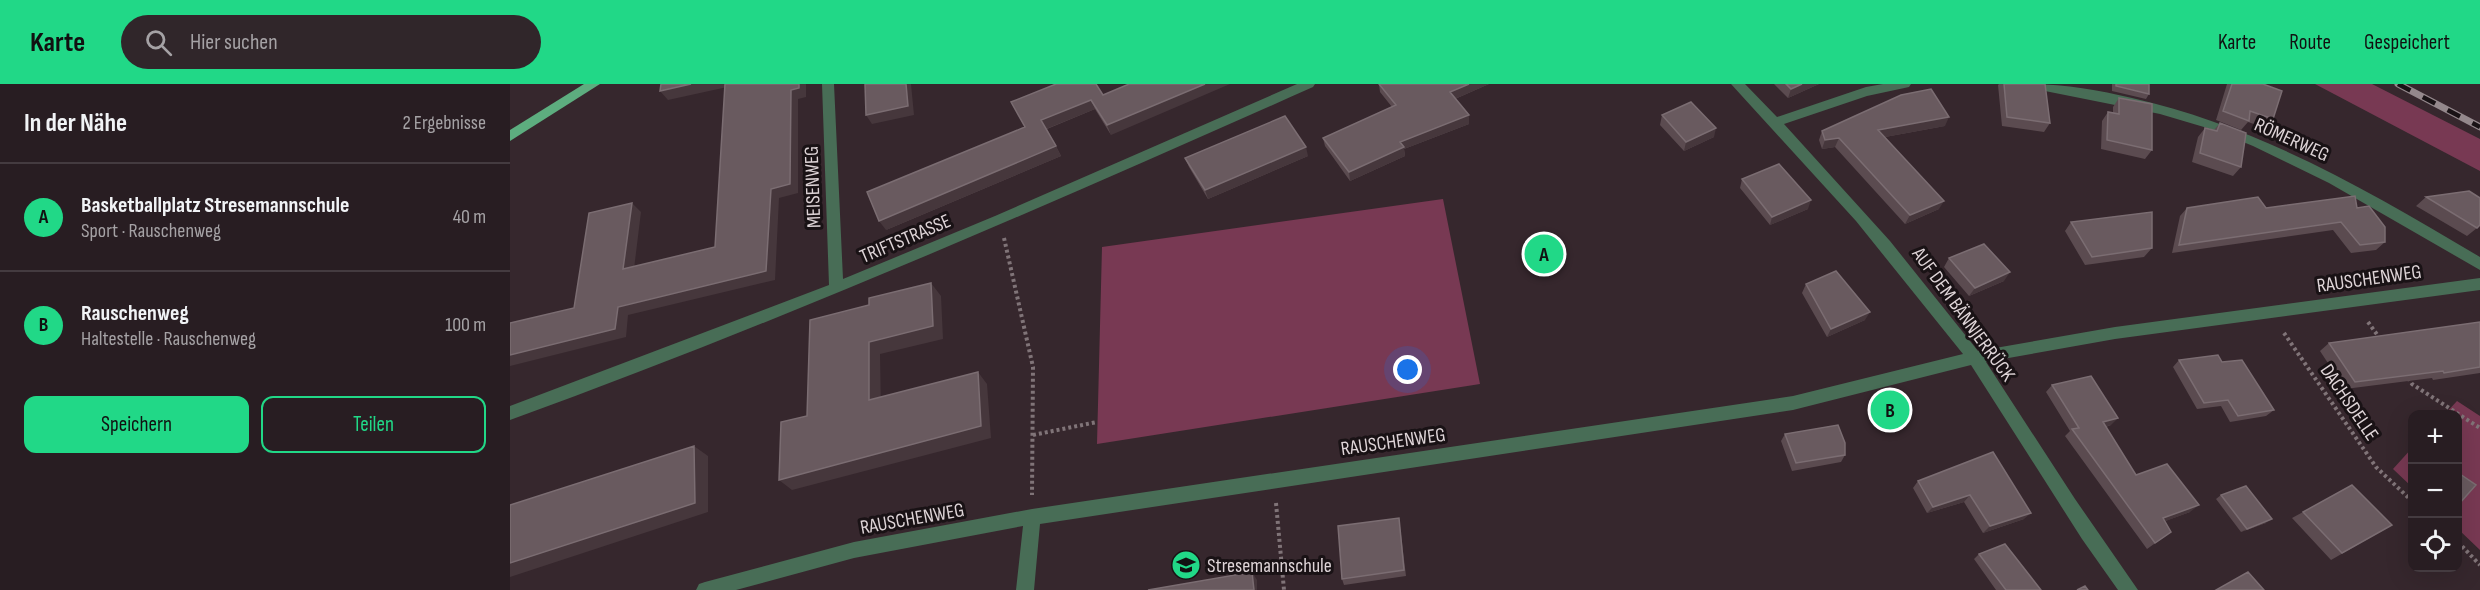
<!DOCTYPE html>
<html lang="de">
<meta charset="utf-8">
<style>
body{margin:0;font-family:"Sofia Sans Condensed",sans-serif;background:#30262a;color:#f1f3f6}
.controls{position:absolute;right:18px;bottom:18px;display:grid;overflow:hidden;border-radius:12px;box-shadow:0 6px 24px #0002}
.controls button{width:54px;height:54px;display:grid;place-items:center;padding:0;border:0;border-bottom:2px solid #443b40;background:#281d22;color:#f1f3f6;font:30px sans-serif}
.you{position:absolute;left:898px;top:286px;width:21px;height:21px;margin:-15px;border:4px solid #fff;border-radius:50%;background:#1a73e8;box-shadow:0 0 0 9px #1a73e833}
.badge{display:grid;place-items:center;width:39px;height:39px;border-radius:50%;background:#21d887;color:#111;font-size:20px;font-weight:700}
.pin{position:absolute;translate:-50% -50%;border:3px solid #fff;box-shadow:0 2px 6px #0006}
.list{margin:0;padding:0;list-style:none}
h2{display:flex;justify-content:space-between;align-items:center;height:78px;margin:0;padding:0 24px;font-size:26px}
h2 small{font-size:20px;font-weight:400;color:#a5a2a5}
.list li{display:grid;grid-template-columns:39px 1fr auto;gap:18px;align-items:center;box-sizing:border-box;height:108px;padding:0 24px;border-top:2px solid #443b40}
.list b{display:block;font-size:22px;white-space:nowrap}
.list p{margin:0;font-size:20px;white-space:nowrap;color:#a5a2a5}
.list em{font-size:20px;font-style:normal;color:#a5a2a5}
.actions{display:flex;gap:12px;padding:18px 24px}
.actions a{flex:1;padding:14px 0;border:2px solid #21d887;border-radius:12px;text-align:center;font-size:21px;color:#21d887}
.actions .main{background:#21d887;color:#111}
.icon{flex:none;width:33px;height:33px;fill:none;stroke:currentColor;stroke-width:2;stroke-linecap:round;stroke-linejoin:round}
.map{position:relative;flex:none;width:1970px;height:506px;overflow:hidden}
header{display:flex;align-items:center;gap:36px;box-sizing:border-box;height:84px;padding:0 30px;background:#21d887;color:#111}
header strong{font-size:28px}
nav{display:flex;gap:33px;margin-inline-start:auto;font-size:21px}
.search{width:420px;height:54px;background:#30262a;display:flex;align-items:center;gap:15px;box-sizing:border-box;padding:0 21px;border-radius:33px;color:#a5a2a5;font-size:22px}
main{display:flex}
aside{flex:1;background:#281d22}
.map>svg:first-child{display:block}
.green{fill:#783953}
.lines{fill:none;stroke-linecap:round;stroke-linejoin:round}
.path{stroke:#807478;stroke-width:4;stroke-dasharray:3 3;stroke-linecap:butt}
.minor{fill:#486d56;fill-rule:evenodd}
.major{fill:#5dad7f;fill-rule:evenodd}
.rail-casing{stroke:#94888c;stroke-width:7}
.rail{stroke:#191215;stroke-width:4.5;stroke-dasharray:14;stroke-linecap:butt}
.wall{fill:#5b4b50}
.shaded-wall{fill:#46373c}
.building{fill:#695a5f;stroke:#7b6d72;stroke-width:1.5}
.labels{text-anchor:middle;stroke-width:6;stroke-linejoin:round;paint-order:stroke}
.street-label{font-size:20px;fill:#ded4d7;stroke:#191215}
.poi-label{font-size:20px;fill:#ded4d7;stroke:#191215;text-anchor:start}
</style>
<header>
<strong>Karte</strong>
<div class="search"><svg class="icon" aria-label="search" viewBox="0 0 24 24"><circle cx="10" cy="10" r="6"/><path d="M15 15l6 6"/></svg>Hier suchen</div>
<nav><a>Karte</a><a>Route</a><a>Gespeichert</a></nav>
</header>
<main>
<aside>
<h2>In der Nähe<small>2 Ergebnisse</small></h2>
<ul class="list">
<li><span class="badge">A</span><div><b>Basketballplatz Stresemannschule</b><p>Sport · Rauschenweg</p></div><em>40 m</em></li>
<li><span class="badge">B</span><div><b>Rauschenweg</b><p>Haltestelle · Rauschenweg</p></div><em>100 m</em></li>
</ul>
<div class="actions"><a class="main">Speichern</a><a>Teilen</a></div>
</aside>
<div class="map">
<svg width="1970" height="506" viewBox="0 0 1970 506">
<rect width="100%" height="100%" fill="#36272d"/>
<path class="green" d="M 1805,0 L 1862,0 L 1970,55 L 1970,87 Z
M 933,115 L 970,300 L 587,360 L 592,163 Z
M 1947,317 L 1970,332 L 1970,466 L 1948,445 L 1948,330 L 1935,330 Z
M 1902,364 L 1902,403 L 1883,385 Z"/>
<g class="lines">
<path class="path" d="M 494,154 L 523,283 L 522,411
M 1858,238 L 1871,256
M 1774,249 L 1866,383 L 1902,417
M 1898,294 L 1902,300 L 1970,344
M 523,351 L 587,338
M 766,419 L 774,506
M 1948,458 L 1970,481"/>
<path class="minor" d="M 312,0 L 324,0 L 333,195 L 485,132 L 787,0 L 805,0 L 803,3 C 538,121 273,237 0,336 L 0,322 L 319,201 Z
M 1221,0 L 1235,0 L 1267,33 L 1356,3 L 1373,0 L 1401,0 L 1399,3 L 1357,12 L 1274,40 L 1380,157 L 1468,267 L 1605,243 L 1970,194 L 1970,206 L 1605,255 L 1476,278 L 1565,415 L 1628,506 L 1608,506 L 1572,455 L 1461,281 L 1283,326 L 530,440 L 524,506 L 506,506 L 513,442 L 344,474 L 226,506 L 186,506 L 189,500 L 195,498 L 344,458 L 522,425 L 1283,312 L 1453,270 L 1346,137 Z
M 1519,0 C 1554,0 1588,6 1622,14 C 1750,43 1859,107 1970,173 L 1970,186 L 1819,99 L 1743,62 L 1704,46 L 1650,30 L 1525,5 Z"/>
<path class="major" d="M 74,0 L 90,0 L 0,57 L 0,46 Z"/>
<g class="rail-casing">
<path id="rail" d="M 1888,0 L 1970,43"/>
</g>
<use href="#rail" class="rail"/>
</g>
<path class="wall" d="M 586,0 L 601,51 L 585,25 L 537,45 L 551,72 L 376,146 L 515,43 Z
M 869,0 L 979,0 L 945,15 L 959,40 L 894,65 L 895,72 L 840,97 L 815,62 L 813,54 L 882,23 L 870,8 Z
M 1264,0 L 1309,0 L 1278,14 Z
M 1489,0 L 1535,0 L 1540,39 L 1534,48 L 1492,42 L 1488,1 Z
M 1602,0 L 1639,0 L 1639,10 L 1636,15 L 1602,7 Z
M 1717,0 L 1753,0 L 1763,35 L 1755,44 L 1738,38 L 1731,46 L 1706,36 Z
M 1609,14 L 1642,66 L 1635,75 L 1591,65 L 1592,37 L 1598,28 L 1603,29 L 1603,23 Z
M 1152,31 L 1204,53 L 1174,67 L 1150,41 Z
M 1710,39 L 1731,83 L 1723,92 L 1682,78 L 1688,53 L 1695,44 L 1704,46 Z
M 1435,42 L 1375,53 L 1429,125 L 1395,140 L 1325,63 L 1312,65 L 1309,56 L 1312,47 Z
M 798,72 L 698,115 L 679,83 L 675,74 Z
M 1232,95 L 1298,125 L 1260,141 L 1230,104 Z
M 1916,113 L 1967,144 L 1957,152 L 1906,122 Z
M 1677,124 L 1847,124 L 1875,158 L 1866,166 L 1841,169 L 1823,146 L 1662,169 L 1670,132 Z
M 1561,138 L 1642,164 L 1634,173 L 1575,181 L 1555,147 Z
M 1439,174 L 1494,197 L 1459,212 L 1434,183 Z
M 1296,200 L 1355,236 L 1317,253 L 1292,209 Z
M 1970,238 L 1970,289 L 1923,296 L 1922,294 L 1835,305 L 1810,267 L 1819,259 Z
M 1669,276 L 1712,278 L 1764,326 L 1756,332 L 1720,338 L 1711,322 L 1687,325 L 1663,283 Z
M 1542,301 L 1601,341 L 1596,343 L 1626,391 L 1680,428 L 1655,437 L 1661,448 L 1637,465 L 1555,352 L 1560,347 L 1536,308 Z
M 1275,350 L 1335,371 L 1331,378 L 1282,387 L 1271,357 Z
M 1483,368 L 1514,435 L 1473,449 L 1454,418 L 1417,429 L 1403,404 L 1408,397 Z
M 1711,411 L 1756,439 L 1731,448 L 1706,415 Z
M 1793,428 L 1882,441 L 1821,476 L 1782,434 Z
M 889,434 L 896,492 L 834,501 L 832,495 Z
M 1469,470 L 1531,506 L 1486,506 L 1464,475 Z"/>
<path class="shaded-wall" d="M 181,0 L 231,0 L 158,16 L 150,7 Z
M 289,0 L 296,0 L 296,13 L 288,15 L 288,109 L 269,114 L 265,196 L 118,231 L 116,253 L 0,282 L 0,271 L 108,223 L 256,187 L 261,105 L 281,6 Z
M 396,0 L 401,0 L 404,31 L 362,40 L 356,31 Z
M 695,0 L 720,0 L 601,51 L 597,41 Z
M 959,0 L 979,0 L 940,17 L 940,8 Z
M 1292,0 L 1309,0 L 1278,14 L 1281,5 Z
M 581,16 L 585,25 L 536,45 L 531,36 Z
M 959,31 L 959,40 L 894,65 L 895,72 L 840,97 L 839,88 L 890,58 Z
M 1439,33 L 1435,42 L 1364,55 L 1368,46 Z
M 1206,44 L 1204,53 L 1174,67 L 1176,58 Z
M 1329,54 L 1325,63 L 1312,65 L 1315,56 Z
M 546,62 L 551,72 L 376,146 L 369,137 Z
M 796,63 L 798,72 L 698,115 L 695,106 Z
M 1301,116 L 1298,125 L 1260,141 L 1262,133 Z
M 1434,117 L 1429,125 L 1395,140 L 1400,131 Z
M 122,119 L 131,128 L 123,193 L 113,185 Z
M 1500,188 L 1494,197 L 1459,212 L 1465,204 Z
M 421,199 L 431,212 L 433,255 L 370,270 L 371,328 L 359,316 L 359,258 Z
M 1360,228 L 1355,236 L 1317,253 L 1321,245 Z
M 468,288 L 477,300 L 481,354 L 282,406 L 269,396 Z
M 1608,334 L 1601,341 L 1586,345 L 1593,338 Z
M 184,362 L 198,372 L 198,428 L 0,493 L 0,479 Z
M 1460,411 L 1454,418 L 1417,429 L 1423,423 Z
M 1689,421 L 1680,428 L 1645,441 L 1653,434 Z
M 1521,429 L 1514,435 L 1473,449 L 1480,442 Z
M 1762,435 L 1756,439 L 1731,448 L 1737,445 Z
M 742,488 L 747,496 L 747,506 L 744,506 Z"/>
<path class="building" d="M 151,0 L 181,0 L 150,7 Z
M 215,0 L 289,0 L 289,4 L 281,6 L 280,100 L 261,105 L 256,187 L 108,223 L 105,245 L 0,271 L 0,239 L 64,224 L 79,129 L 122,119 L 113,185 L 205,163 Z
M 355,0 L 396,0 L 398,22 L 356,31 Z
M 546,0 L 586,0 L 593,11 L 619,0 L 695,0 L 597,41 L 581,16 L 531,36 L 546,62 L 369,137 L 357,108 L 515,43 L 501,18 Z
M 869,0 L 959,0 L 940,8 L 959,31 L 890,58 L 894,63 L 839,88 L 813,54 L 886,21 Z
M 1276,0 L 1292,0 L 1281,5 Z
M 1494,0 L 1535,0 L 1540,39 L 1497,33 Z
M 1606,0 L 1639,0 L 1639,10 L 1606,2 Z
M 1722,0 L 1753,0 L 1772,7 L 1763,35 L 1740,27 L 1739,37 L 1713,27 Z
M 1421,5 L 1439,33 L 1368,46 L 1434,117 L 1400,131 L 1329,54 L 1315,56 L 1312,47 L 1391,11 Z
M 1609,14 L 1642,20 L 1642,66 L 1597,56 L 1598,28 L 1609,30 Z
M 1181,18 L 1206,44 L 1176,58 L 1152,31 Z
M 775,32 L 796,63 L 695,106 L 675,74 Z
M 1710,39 L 1736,49 L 1731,83 L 1690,69 L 1695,44 L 1707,47 Z
M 1269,80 L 1301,116 L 1262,133 L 1232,95 Z
M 1959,107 L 1970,114 L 1970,141 L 1967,144 L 1916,113 Z
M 1845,112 L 1847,124 L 1859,122 L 1875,143 L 1875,158 L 1850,161 L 1831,138 L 1669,161 L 1677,124 L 1748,113 L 1756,124 Z
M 1642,128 L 1642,164 L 1582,173 L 1561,138 Z
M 1474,160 L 1500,188 L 1465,204 L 1439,174 Z
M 1326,187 L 1360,228 L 1321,245 L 1296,200 Z
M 421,199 L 423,242 L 359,258 L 359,316 L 468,288 L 471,342 L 269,396 L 271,338 L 297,332 L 300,236 L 359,221 L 359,214 Z
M 1970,238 L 1970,283 L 1934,289 L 1933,287 L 1845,298 L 1819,259 Z
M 1708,271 L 1712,278 L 1732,276 L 1764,326 L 1728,332 L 1718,316 L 1694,319 L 1669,276 Z
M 1581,292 L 1608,334 L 1593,338 L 1626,391 L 1657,380 L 1689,421 L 1653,434 L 1661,448 L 1645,459 L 1562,345 L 1569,344 L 1542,301 Z
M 1328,341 L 1335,359 L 1335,371 L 1286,379 L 1275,350 Z
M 184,362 L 185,419 L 0,479 L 0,421 Z
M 1483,368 L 1521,429 L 1480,442 L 1460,411 L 1423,423 L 1408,397 Z
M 1947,388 L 1966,401 L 1949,420 L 1947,419 Z
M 1842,401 L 1882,441 L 1832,469 L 1793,428 Z
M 1736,402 L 1762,435 L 1737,445 L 1711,411 Z
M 889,434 L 894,486 L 832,495 L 828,442 Z
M 1495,460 L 1531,506 L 1496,506 L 1469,470 Z
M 742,488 L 744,506 L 638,506 Z
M 1738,488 L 1754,506 L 1706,506 Z
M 1575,502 L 1578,506 L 1567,506 Z"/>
<defs>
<g id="school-disc" transform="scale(1.5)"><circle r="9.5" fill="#21d887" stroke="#191215"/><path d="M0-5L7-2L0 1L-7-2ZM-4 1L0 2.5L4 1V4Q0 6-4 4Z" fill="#111"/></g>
</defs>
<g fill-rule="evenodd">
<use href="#school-disc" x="676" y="481"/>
</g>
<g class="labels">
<g class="street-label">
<text transform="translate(1782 55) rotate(24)" y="7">RÖMERWEG</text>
<text transform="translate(302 103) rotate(-92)" y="7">MEISENWEG</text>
<text transform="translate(395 154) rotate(-23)" y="7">TRIFTSTRASSE</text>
<text transform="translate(1859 194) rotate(-8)" y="7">RAUSCHENWEG</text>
<text transform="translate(1454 230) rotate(54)" y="7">AUF DEM BÄNNJERRÜCK</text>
<text transform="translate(1840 318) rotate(56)" y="7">DACHSDELLE</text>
<text transform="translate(883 357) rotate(-8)" y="7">RAUSCHENWEG</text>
<text transform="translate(402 434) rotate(-10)" y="7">RAUSCHENWEG</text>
</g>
<g class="poi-label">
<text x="697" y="488">Stresemannschule</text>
</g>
</g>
</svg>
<div class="controls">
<button>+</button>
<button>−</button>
<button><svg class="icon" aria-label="locate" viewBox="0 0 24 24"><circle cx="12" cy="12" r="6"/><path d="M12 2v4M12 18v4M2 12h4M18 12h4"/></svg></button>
</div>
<div class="you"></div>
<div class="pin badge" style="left:1034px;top:170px">A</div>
<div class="pin badge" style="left:1380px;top:326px">B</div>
</div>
</main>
